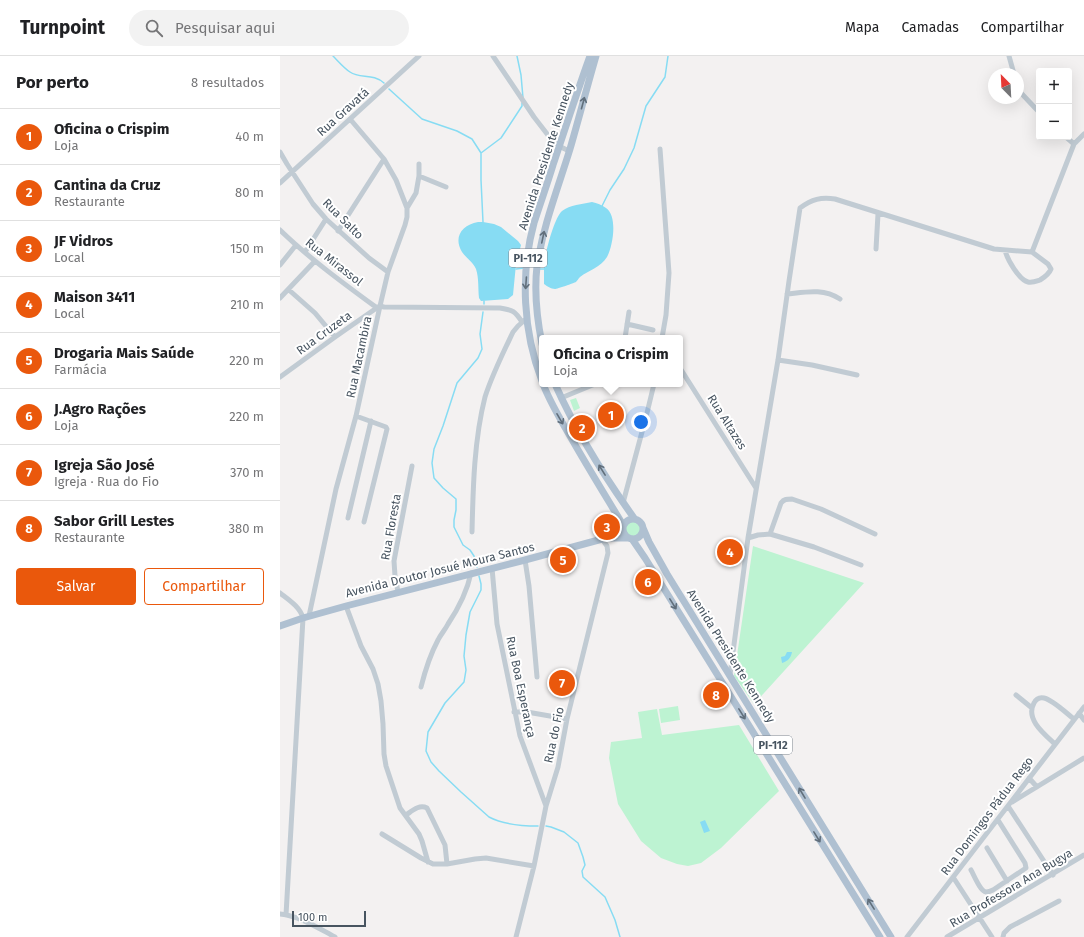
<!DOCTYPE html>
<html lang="pt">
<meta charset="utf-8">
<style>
body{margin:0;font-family:"Fira Sans",sans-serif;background:#f2f2f2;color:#202124}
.controls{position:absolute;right:12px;top:12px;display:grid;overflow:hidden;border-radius:4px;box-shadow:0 4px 16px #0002}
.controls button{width:36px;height:36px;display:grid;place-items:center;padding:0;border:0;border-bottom:1px solid #e0e0e0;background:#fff;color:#202124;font:20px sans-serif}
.compass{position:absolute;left:708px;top:12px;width:36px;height:36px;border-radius:50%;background:#fff;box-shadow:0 4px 16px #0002;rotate:336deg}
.scale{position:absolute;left:12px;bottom:10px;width:74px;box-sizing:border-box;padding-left:4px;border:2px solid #475460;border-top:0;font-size:11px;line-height:14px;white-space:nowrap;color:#475460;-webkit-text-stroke:3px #fff;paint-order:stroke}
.you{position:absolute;left:361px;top:366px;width:14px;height:14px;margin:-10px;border:3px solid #fff;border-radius:50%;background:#1a73e8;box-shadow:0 0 0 6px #1a73e833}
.badge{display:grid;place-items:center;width:26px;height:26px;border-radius:50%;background:#ea580c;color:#fff;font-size:13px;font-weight:700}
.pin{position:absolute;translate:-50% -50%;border:2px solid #fff;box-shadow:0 1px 4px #0006}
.popup{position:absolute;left:259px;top:279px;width:144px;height:52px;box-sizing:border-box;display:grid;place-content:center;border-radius:4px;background:#fff;filter:drop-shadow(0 1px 3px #0005);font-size:13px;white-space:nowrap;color:#757577}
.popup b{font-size:15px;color:#202124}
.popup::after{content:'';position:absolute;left:50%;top:100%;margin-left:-8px;border:8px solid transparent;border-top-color:#fff}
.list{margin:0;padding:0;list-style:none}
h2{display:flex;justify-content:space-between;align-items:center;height:52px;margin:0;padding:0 16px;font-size:17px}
h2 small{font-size:13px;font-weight:400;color:#757577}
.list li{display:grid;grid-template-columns:26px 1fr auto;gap:12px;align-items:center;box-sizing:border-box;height:56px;padding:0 16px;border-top:1px solid #e0e0e0}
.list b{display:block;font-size:15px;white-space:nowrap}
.list p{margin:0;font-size:13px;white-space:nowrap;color:#757577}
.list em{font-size:13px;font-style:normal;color:#757577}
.actions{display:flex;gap:8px;padding:12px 16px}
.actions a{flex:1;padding:9px 0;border:1px solid #ea580c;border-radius:4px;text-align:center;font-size:14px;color:#ea580c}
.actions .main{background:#ea580c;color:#fff}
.icon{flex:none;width:22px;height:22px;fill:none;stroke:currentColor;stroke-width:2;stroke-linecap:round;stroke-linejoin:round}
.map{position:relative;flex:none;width:804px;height:881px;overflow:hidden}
header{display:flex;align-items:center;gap:24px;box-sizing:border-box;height:56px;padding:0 20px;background:#fff;border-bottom:1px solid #e0e0e0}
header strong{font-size:19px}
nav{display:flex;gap:22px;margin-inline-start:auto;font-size:14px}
.search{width:280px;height:36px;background:#f2f2f2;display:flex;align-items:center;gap:10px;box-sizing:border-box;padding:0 14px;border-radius:22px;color:#757577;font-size:15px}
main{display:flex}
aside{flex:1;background:#fff}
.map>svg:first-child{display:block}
.green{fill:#bdf3d2}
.water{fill:#87dcf3}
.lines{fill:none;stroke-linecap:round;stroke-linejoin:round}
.stream{stroke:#87dcf3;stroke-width:1.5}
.minor{stroke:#c1cbd3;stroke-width:5}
.major{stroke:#afc0d1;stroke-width:7}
.oneway{stroke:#616f7c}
.labels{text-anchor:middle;stroke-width:4;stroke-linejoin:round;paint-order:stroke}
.shield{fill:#fff;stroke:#7e8790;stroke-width:1}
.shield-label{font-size:11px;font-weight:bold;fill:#475460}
.street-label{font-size:12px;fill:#475460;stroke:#fff}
</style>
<header>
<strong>Turnpoint</strong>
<div class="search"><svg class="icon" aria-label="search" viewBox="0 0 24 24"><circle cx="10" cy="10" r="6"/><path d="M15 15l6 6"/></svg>Pesquisar aqui</div>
<nav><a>Mapa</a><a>Camadas</a><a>Compartilhar</a></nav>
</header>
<main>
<aside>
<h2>Por perto<small>8 resultados</small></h2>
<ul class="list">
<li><span class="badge">1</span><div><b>Oficina o Crispim</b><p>Loja</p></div><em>40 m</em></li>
<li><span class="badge">2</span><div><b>Cantina da Cruz</b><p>Restaurante</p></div><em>80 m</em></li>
<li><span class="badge">3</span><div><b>JF Vidros</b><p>Local</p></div><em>150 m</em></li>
<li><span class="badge">4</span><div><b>Maison 3411</b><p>Local</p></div><em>210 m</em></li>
<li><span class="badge">5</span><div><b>Drogaria Mais Saúde</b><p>Farmácia</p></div><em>220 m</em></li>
<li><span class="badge">6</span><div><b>J.Agro Rações</b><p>Loja</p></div><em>220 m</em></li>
<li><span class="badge">7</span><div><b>Igreja São José</b><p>Igreja · Rua do Fio</p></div><em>370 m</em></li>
<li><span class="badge">8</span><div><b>Sabor Grill Lestes</b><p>Restaurante</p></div><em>380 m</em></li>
</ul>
<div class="actions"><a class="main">Salvar</a><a>Compartilhar</a></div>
</aside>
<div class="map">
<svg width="804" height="881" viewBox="0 0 804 881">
<rect width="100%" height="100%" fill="#f3f1f1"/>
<path class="green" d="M 296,342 L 300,352 L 294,355 L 290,344 Z
M345 473a8 8 0 1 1 16 0a8 8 0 1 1-16 0Z
M 473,490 L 584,527 L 474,648 L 454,620 Z
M 398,650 L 400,664 L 381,667 L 379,653 Z
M 377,653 L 382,679 L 459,669 L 499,735 L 441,792 L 421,807 L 408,810 L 397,808 L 381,802 L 361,785 L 338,748 L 329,702 L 331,686 L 362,682 L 358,656 Z"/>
<path class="water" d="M 312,146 C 317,147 322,149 326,152 C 338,160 333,190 327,201 C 320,212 309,214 300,221 C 298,223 297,225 296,226 C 294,227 277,233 275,233 C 271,233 267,230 264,228 C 264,221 264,215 264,209 C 265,198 274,162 282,155 C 290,149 302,148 312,146 Z
M 198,166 L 203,166 L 214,168 L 221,171 L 238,185 L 241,189 L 240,193 L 237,198 L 233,239 L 228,243 L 201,245 L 199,242 C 198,233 199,222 196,213 C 193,206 186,202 182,196 C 173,181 182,169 198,166 Z
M 507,596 L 512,596 C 511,602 508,605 502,607 L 501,601 L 505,600 Z
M 425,764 L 430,775 L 424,777 L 420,766 Z"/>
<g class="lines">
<path class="stream" d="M 53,0 C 58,5 64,12 70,16 C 80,23 93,17 104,27
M 237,0 L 241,19 L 243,42
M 109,33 L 142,63 L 177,75 L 192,83 L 201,97 L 201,124 L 203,166
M 201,97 L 221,82 L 242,50 L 242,47
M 322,150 L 330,134 L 344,113 L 354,92 L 366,50 L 385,21 L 388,0
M 236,213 L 244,212
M 260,213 L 264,213
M 204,248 L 204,245
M 197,511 L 194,500 L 190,494 L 183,489 L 174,471 L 174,464 L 176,454 L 176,443 L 163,432 L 154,422 L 152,407 L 154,393 L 163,370 L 177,327 L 198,302 L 202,293 L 200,278 L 203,256
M 199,520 L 201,528 L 201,534 L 190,556 L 186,579 L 184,600 L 186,614 L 184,626 L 165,647 L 148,676 L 146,695 L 151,706 L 159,715 L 181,736 L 209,761 C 224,769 242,770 258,770
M 266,770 L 271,771 L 284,776 L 298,787 L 303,801 L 305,809 L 302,815 L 303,821 L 325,841 L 335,864 L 340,881"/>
<path class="minor" d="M 213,0 L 254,61 L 271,83 L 279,90 L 289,95
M 729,0 L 734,18
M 738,30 L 741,37 L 759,56
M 786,81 L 794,88
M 380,93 L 389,217 L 386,259 L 382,282
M 0,96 L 7,108 L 33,148 L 46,163 L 89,202 L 108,216
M 139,120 L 166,131
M 0,127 L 139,0
M 127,152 L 136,137 L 139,120 L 139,108
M 0,174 C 30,203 63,227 97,252
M 58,175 L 104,103
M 596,193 L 598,158
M 725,194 C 727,203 739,224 748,226 C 752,227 757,225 760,224 C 765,221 769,218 771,213 L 768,208 L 752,196
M 25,196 L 46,163
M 0,209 L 16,189
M 9,234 L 35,257 L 55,281
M 507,238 C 526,236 543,232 560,243
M 0,242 L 35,205
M 100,250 L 104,251 L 220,252 C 233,254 235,255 242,266
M 347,268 L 373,274
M 345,282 L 349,256
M 498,304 L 532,309 L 577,319
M 400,312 L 476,432
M 0,321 L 55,281 L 98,251
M 281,342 L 315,328
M 76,360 L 106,371 L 107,373 L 84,466
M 343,447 L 366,361 L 374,328
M 68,462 L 91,365
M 192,476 C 193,433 194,384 205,341 C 212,319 223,297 233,276 L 238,270 L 247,262
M 490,478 L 501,447 C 504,443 507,443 512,443 L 541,453 L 595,478
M 468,482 L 478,479 L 490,478 L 534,491 L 581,509
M 245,504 L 249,530 L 257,621
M 212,512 L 217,568 L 240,680 L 266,750
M 118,536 L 115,520 L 114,505 L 132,410
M 0,537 C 9,544 20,551 23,562 L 6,859
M 66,550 L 81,590 L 93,613 L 98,628 L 101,645 L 103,668 L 104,698 L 106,710 L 120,752 L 139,778 L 142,785 L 148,806
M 29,560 L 56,433 L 76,360 L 100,250 L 108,216 L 117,191 L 125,169 L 127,161 L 127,152 L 116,124 L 104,103 L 70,63
M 450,619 L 468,482 L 498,304 L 509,225 L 520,152 C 532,143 541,141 555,143 L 714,193 L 752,196 L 794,88 L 804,78
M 141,631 C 145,615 150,599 158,584 C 161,578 165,574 168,568 C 178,553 187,536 191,517
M 736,639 L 752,652
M 234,656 L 247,656 L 287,663
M 799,657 L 804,664
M 775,688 C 764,678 745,663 754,647 C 756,643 759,641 764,642 C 773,644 786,657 794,663
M 749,722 L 757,731
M 732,746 L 804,702
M 728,750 L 773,819
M 126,759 C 132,755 139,748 147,752 L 165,789 L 167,808
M 102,778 L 141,802 L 153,808 L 167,808 L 195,803 L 206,802 L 254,810
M 707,792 L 727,825
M 691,814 C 694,819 700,835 706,836 C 708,836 711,835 713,834 L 746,812 L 745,807 L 718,764
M 673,821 L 712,881
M 0,858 C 20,860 38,872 55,881
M 236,881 L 254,810 L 266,750 L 278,711 L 287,663 L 328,497 L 327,490 L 322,483
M 627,881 L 804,651
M 667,881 L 804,799
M 723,881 L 724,877 L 730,871 L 779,845"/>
<path class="major" d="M 262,288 C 257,263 254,236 257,210 C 263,170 278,132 290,93 C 299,62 307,31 316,0
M 262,325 C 243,276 240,218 254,167 C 260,148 267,129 273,109 C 285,73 297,36 310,0
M 263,328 C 270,346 280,363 290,380 C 307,410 325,439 343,469
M 275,328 C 296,375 324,420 354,462
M343 473a10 10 0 1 1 20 0a10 10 0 1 1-20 0Z
M 363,472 L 369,486 L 387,518 L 611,881
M 326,482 L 349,482
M 352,483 L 365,502 L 600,881
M 0,570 L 23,562 L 66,550 L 245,504 L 326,482 L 342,472"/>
</g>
<defs><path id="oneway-shaft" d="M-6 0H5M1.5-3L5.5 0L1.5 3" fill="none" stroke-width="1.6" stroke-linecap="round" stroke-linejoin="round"/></defs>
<g class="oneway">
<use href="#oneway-shaft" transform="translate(303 47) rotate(-75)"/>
<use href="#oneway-shaft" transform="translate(263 181) rotate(-78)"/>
<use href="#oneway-shaft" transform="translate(246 227) rotate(94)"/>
<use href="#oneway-shaft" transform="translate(280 363) rotate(60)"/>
<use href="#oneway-shaft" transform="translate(322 414) rotate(-122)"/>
<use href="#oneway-shaft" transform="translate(393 548) rotate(58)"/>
<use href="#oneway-shaft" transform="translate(462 658) rotate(58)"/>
<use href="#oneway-shaft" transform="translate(522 737) rotate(-121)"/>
<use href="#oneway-shaft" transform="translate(537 781) rotate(58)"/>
<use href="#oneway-shaft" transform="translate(591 848) rotate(-122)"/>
</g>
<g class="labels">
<g class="shield">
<rect x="229" y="193" width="38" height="18" rx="3"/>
<rect x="474" y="680" width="38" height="18" rx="3"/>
</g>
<g class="shield-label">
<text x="248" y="206">PI-112</text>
<text x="493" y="693">PI-112</text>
</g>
<g class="street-label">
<text transform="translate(63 56) rotate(-42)" y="4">Rua Gravatá</text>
<text transform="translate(266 100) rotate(-72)" y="4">Avenida Presidente Kennedy</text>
<text transform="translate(63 163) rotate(45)" y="4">Rua Salto</text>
<text transform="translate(54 206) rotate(38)" y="4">Rua Mirassol</text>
<text transform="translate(44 277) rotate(-36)" y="4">Rua Cruzeta</text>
<text transform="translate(79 301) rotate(-78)" y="4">Rua Macambira</text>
<text transform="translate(447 366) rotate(58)" y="4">Rua Altazes</text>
<text transform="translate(111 471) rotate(-80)" y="4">Rua Floresta</text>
<text transform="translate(160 514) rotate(-14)" y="4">Avenida Doutor Josué Moura Santos</text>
<text transform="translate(451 600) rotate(58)" y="4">Avenida Presidente Kennedy</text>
<text transform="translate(241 631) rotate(78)" y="4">Rua Boa Esperança</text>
<text transform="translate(274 679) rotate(-78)" y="4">Rua do Fio</text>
<text transform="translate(707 760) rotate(-53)" y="4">Rua Domingos Pádua Rego</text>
<text transform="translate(731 832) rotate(-31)" y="4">Rua Professora Ana Bugya</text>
</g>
</g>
</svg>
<div class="controls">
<button>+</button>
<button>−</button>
</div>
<svg class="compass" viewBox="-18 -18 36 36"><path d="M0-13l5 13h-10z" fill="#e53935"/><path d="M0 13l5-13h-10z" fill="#757577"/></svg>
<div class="scale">100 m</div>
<div class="you"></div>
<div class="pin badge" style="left:331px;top:359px">1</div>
<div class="popup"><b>Oficina o Crispim</b>Loja</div>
<div class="pin badge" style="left:302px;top:372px">2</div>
<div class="pin badge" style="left:327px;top:471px">3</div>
<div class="pin badge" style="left:450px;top:496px">4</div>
<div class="pin badge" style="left:283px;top:504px">5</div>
<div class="pin badge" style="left:368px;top:526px">6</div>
<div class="pin badge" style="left:282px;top:627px">7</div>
<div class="pin badge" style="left:436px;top:639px">8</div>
</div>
</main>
